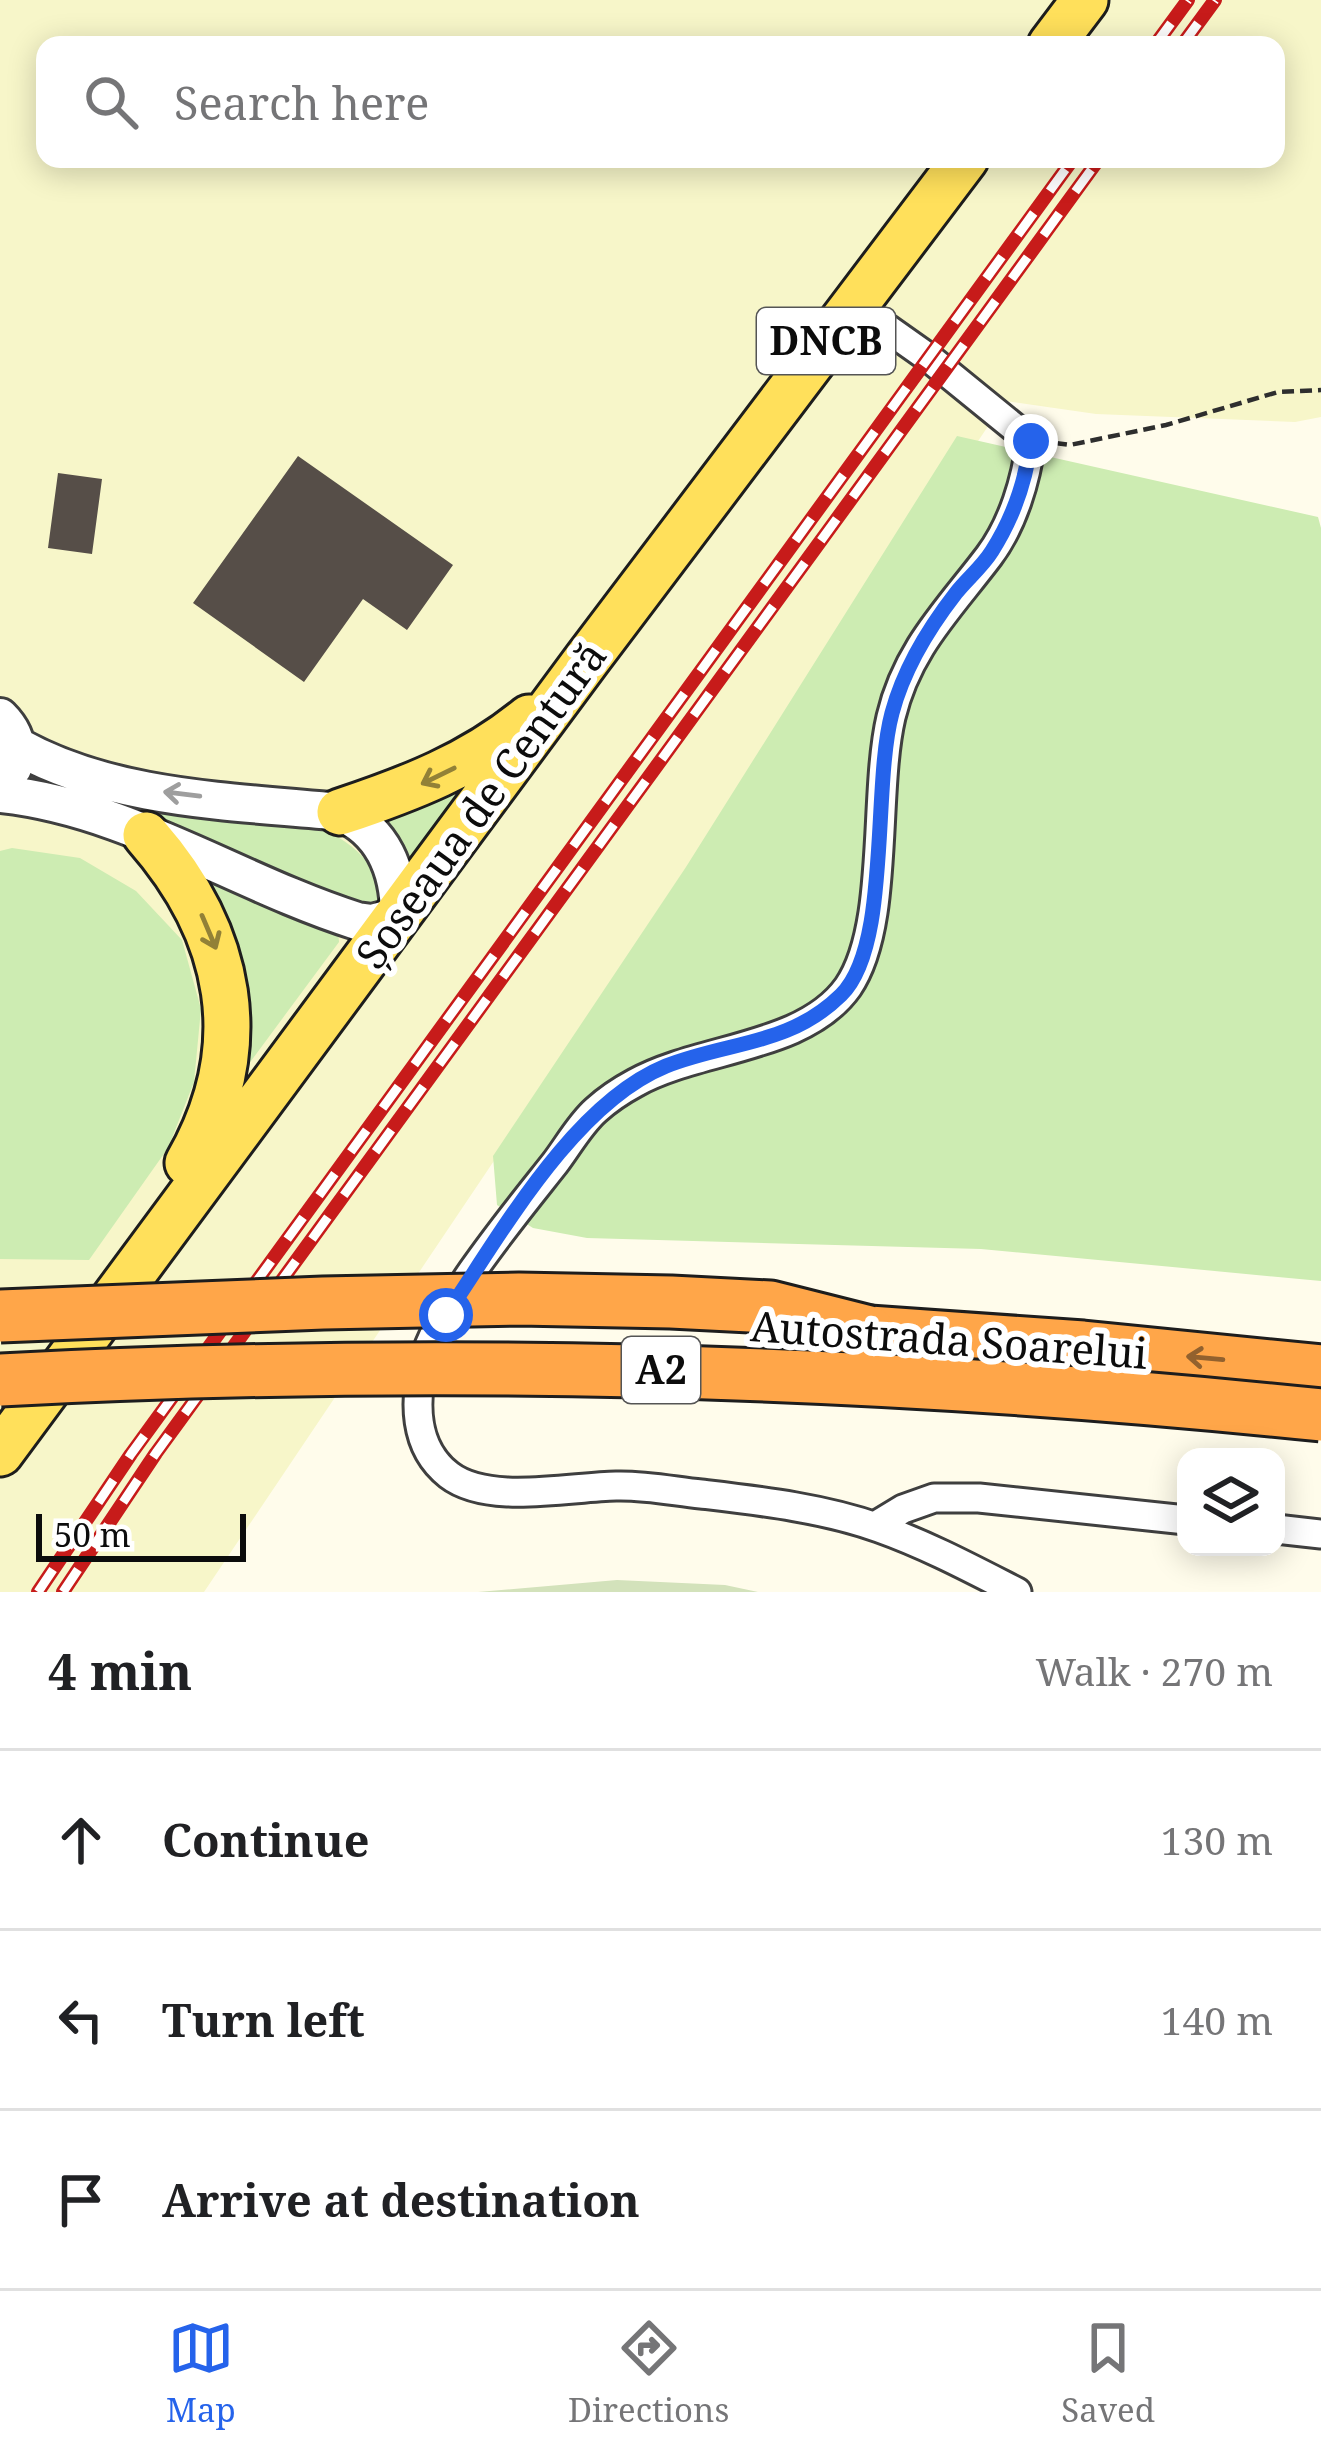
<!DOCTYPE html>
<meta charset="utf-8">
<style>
body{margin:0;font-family:"Noto Serif",serif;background:#f2f2f2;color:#202124}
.controls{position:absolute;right:36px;bottom:36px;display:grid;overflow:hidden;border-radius:24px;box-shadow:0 6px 30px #0003}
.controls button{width:108px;height:108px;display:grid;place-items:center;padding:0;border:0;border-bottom:3px solid #e0e0e0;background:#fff;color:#202124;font:60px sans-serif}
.scale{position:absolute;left:36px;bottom:30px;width:210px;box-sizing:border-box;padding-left:12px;border:6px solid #0c0c0c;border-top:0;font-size:33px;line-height:42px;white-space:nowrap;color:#0c0c0c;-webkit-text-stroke:9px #fff;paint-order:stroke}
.stop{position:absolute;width:36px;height:36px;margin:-27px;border:9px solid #2563eb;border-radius:50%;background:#fff}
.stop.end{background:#2563eb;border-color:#fff;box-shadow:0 3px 12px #0008}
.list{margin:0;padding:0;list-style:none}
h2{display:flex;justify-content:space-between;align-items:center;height:156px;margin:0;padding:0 48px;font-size:51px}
h2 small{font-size:39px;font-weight:400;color:#757577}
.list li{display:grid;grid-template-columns:78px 1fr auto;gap:36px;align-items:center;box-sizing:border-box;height:180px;padding:0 48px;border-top:3px solid #e0e0e0}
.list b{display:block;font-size:45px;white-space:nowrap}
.list em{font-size:39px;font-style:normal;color:#757577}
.icon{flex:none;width:66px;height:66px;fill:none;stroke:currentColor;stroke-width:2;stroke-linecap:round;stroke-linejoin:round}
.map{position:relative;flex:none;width:1321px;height:1592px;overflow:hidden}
.search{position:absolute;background:#fff;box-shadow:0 6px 30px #0003;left:36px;right:36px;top:36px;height:132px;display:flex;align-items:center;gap:30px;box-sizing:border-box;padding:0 42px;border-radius:24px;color:#757577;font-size:45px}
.sheet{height:696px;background:#fff}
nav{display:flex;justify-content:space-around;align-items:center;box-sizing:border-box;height:168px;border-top:3px solid #e0e0e0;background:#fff;font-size:33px;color:#757577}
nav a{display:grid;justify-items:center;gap:6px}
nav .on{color:#2563eb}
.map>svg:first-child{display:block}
.farmland{fill:#f7f6c9;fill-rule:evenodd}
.green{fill:#cdecb2}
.cemetery{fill:#d3e2bb}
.building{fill:#564e48}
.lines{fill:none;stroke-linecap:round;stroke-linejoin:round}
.minor-casing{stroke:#3f3f3f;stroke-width:33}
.tertiary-casing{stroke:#3f3f3f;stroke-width:42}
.primary-casing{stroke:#1d1d1d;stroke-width:51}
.motorway-casing{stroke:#1d1d1d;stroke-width:57}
.path{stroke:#2e2e2e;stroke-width:4.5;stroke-dasharray:12 6;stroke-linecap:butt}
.minor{stroke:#fff;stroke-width:27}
.tertiary{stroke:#fff;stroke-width:36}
.primary{stroke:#ffe05b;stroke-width:45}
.motorway{stroke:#ffa649;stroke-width:51}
.rail-casing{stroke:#c71b1a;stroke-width:14}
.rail{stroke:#fff;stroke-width:9;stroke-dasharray:27;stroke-linecap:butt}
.motorway-bridge-casing{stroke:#1d1d1d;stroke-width:57;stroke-linecap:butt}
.motorway-bridge{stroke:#ffa649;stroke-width:51}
.oneway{stroke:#928137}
.oneway2{stroke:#9e9e9e}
.oneway3{stroke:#92612e}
.route{stroke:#2563eb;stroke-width:15}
.labels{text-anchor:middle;stroke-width:12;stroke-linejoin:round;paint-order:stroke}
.shield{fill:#fff;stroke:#555;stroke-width:3}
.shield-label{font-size:39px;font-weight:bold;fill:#0c0c0c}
.street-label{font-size:42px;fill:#0c0c0c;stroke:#fff}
</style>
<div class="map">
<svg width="1321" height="1592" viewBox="0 0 1321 1592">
<rect width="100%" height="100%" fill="#fffceb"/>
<path class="farmland" d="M 0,0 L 1321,0 L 1321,417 L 1295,422 L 1096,414 L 1005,401 L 204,1592 L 0,1592 ZM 45,45 L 1276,45 L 1276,159 L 45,159 Z"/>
<path class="green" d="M 957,436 L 1318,517 L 1321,528 L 1321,1281 L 981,1249 L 587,1238 L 533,1228 L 497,1205 L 493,1156 L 686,867 Z
M 476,782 L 418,856 L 405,856 L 383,823 L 380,812 Z
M 127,797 L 302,820 C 335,832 389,861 377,905 L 370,912 L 121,805 Z
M 12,848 L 80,858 L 136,891 L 182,940 L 201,1009 L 194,1082 L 168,1148 L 89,1260 L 0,1259 L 0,851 Z
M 201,873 L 338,930 L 339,942 L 231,1088 Z"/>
<path class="cemetery" d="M 617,1580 L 725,1585 L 758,1592 L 478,1592 Z"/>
<path class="building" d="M 298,456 L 453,565 L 407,630 L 363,599 L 304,682 L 193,603 Z
M 58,473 L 102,479 L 92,554 L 48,548 Z"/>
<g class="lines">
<g class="minor-casing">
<path id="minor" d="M 854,305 L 929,358 L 1031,441 C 1026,480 1013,524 989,556 C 949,609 907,649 891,717 C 873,794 890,926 848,987 C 804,1049 699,1047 635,1083 C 622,1090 607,1100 596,1110 C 580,1124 568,1146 555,1163 C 518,1210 438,1306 424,1361 C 414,1400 413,1447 449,1475 C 488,1505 568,1487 616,1486 C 644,1485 673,1491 701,1494 C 760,1501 823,1508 879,1528 C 927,1545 972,1569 1017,1592
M 875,1526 L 903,1509 L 934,1498 L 979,1498 L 1186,1520
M 1276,1529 L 1321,1534"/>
</g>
<g class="tertiary-casing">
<path id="tertiary" d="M 0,717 C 15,732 20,748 13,768
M 0,794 C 127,807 237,883 357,921 L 372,923 L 399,916 C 399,871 384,831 340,812 C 231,801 113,800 17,746"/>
</g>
<g class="primary-casing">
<path id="primary" d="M 1051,45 L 1085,0
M 340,812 C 409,789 472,765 529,718
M 146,835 C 232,933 255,1046 188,1163
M 0,1453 L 588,658 L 965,159"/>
</g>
<g class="motorway-casing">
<path id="motorway" d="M 869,1332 L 1083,1347 L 1321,1371"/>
</g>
<path class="path" d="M 1055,443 L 1070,445 L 1166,425 L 1278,392 L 1321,390"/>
<use href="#minor" class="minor"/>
<use href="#tertiary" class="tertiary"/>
<use href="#primary" class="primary"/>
<use href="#motorway" class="motorway"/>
<g class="rail-casing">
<path id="rail" d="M 1155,45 L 1188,0
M 1182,45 L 1215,0
M 38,1592 L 131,1454 L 1073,159
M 63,1592 L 156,1453 L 1099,159"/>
</g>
<use href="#rail" class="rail"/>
<g class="motorway-bridge-casing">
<path id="motorway-bridge" d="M 0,1316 L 323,1303 L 519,1299 L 671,1302 L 770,1307 L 869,1332
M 0,1380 C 442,1357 881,1369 1321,1415"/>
</g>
<use href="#motorway-bridge" class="motorway-bridge"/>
</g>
<defs><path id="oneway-shaft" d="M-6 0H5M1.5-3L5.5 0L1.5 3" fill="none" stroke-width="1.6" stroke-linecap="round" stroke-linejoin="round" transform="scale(3)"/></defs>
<g class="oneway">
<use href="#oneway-shaft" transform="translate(438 776) rotate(154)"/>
<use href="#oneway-shaft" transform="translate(209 932) rotate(67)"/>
</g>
<use class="oneway2" href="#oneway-shaft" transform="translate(182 794) rotate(-173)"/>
<use class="oneway3" href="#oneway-shaft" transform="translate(1205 1358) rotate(-175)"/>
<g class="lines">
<path class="route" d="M 446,1315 C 501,1234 573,1104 666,1066 C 729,1041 789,1046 841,995 C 891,946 872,787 892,713 C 904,668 928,629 956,593 C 967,579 982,567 992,551 C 1013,518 1026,480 1031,441"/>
</g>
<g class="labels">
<g class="shield">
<rect x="757" y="308" width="138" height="66" rx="9"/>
<rect x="622" y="1337" width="78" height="66" rx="9"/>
</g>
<g class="shield-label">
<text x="826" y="355">DNCB</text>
<text x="661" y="1384">A2</text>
</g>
<g class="street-label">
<text transform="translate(481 805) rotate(-54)" y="15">Șoseaua de Centură</text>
<text transform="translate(949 1340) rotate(4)" y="15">Autostrada Soarelui</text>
</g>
</g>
</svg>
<div class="controls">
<button><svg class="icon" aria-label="layers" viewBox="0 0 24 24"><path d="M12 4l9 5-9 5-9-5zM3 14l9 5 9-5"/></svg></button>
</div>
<div class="scale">50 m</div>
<div class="stop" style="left:446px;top:1315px"></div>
<div class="stop end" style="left:1031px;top:441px"></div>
<div class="search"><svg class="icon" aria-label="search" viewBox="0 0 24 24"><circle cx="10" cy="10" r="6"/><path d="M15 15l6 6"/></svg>Search here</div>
</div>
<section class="sheet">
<h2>4 min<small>Walk · 270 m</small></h2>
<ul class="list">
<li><svg class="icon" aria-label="ahead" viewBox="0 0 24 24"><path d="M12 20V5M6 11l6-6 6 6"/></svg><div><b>Continue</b></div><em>130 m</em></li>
<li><svg class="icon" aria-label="left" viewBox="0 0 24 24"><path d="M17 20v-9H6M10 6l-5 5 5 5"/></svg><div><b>Turn left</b></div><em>140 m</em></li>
<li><svg class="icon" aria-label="arrive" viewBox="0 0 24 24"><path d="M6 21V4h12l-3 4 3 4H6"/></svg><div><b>Arrive at destination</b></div></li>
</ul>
</section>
<nav>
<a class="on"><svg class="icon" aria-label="map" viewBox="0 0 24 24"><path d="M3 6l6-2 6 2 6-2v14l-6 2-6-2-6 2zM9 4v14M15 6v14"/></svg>Map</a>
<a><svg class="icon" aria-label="directions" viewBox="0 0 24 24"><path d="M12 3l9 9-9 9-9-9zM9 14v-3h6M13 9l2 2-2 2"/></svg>Directions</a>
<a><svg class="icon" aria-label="saved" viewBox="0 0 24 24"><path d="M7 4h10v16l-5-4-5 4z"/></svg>Saved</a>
</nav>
